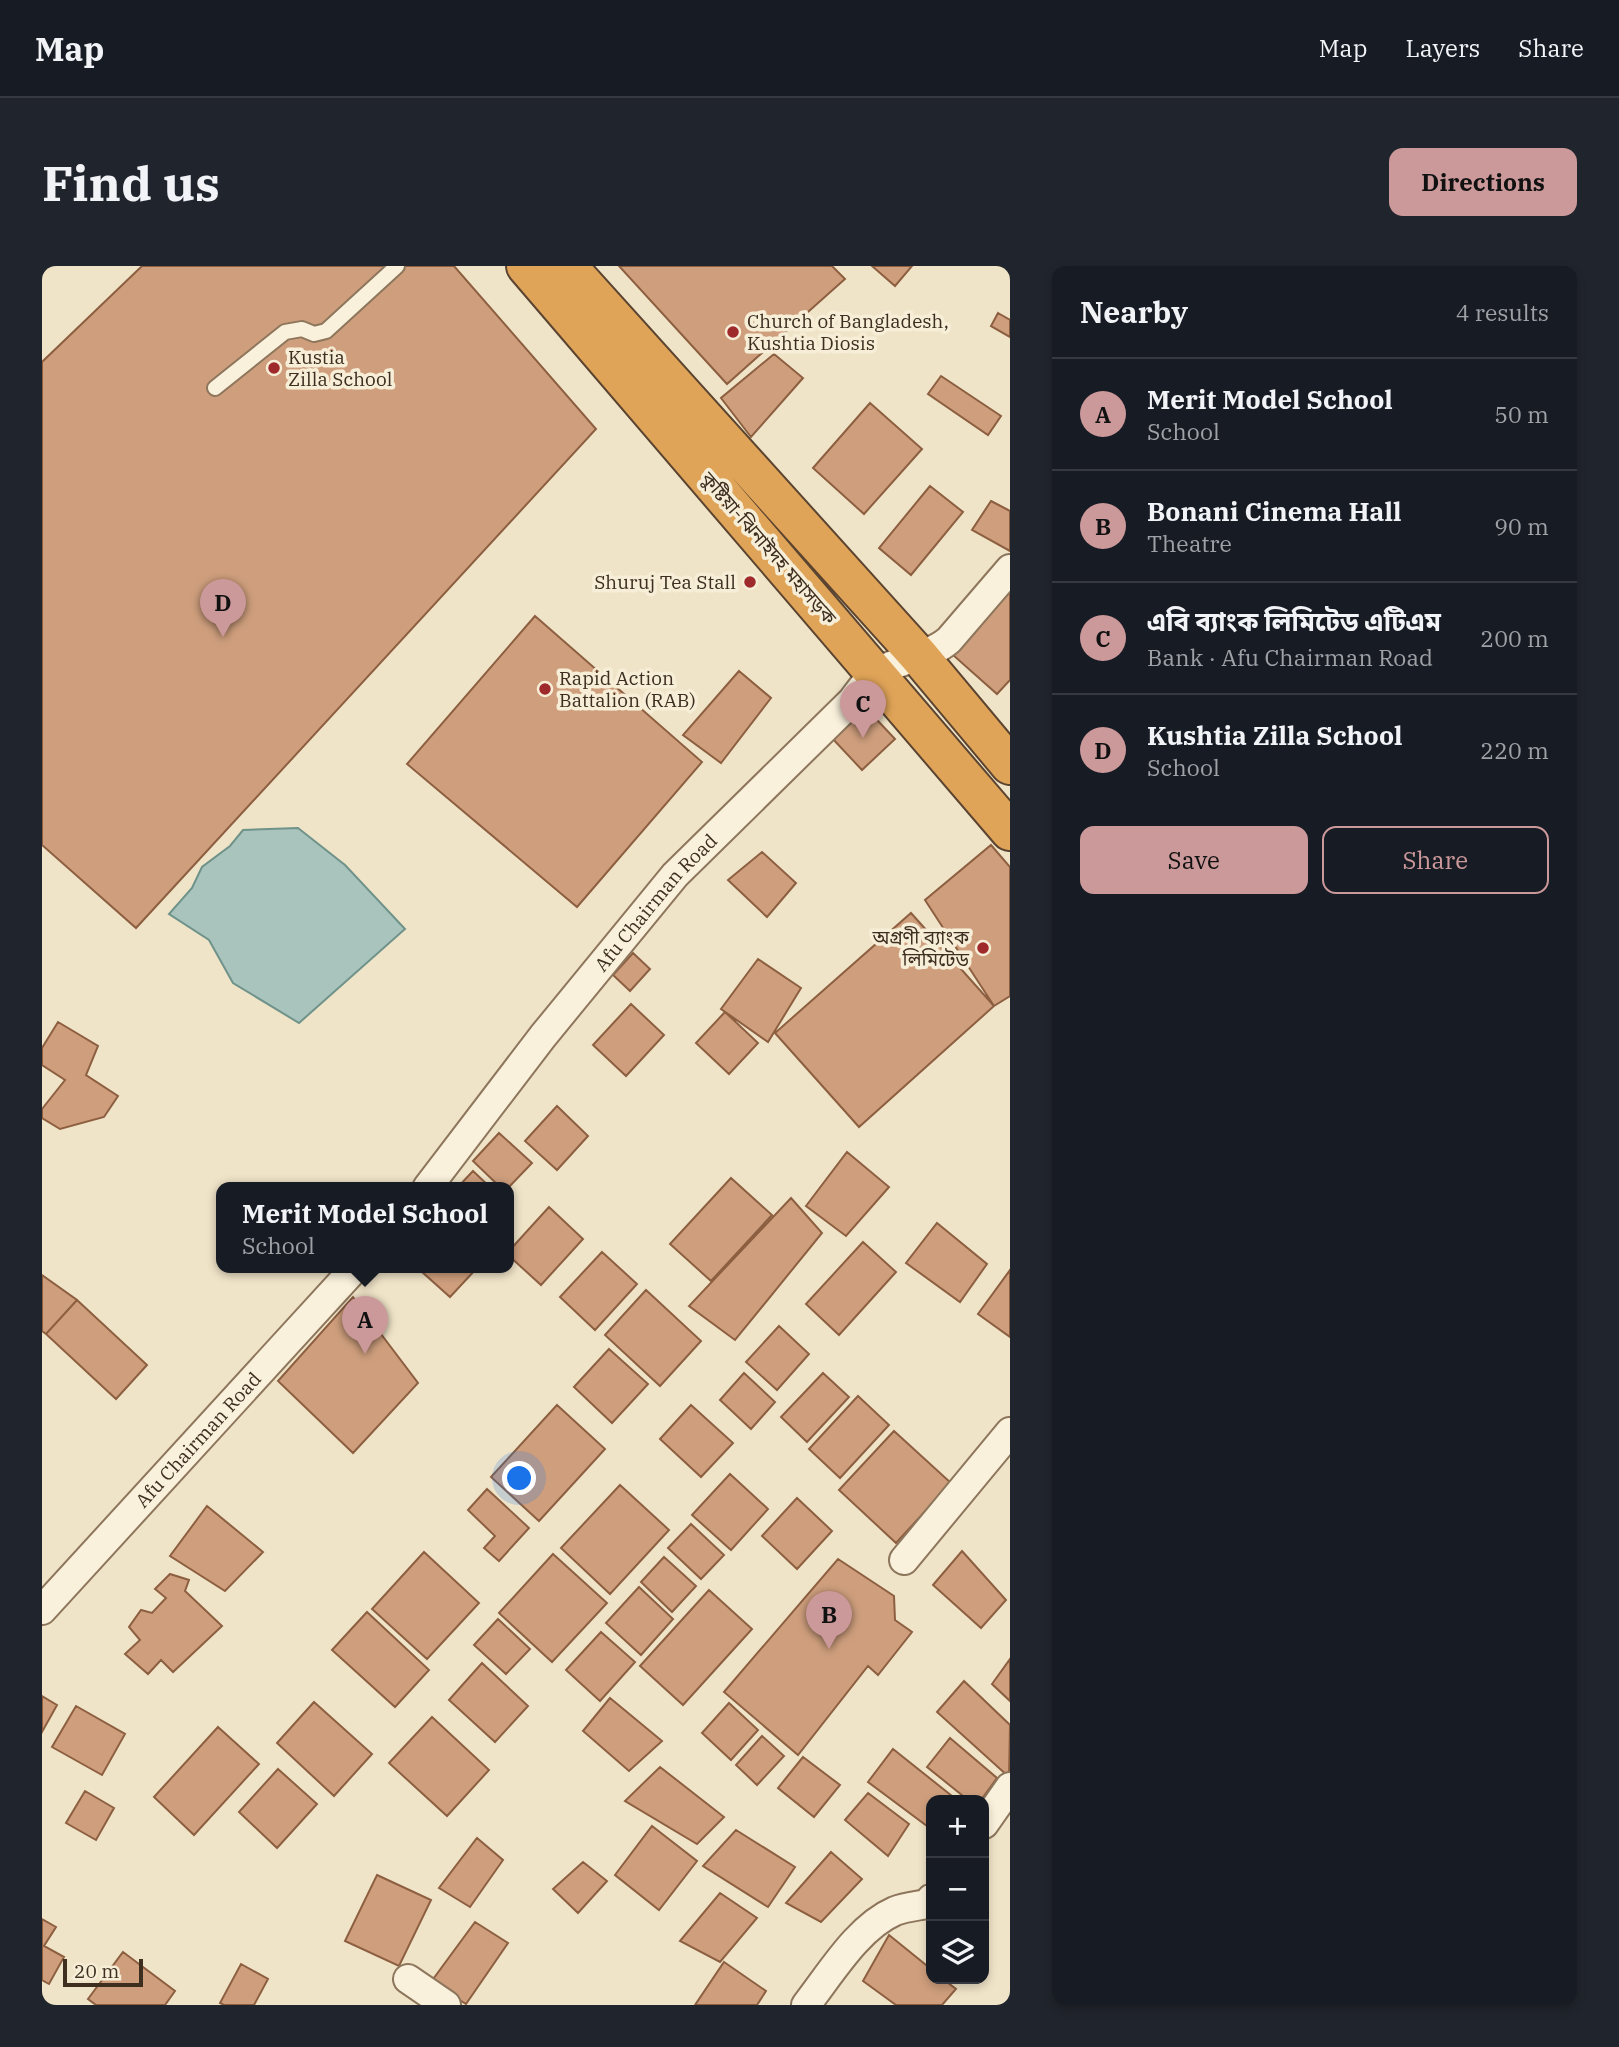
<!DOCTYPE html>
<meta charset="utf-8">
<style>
body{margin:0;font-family:"IBM Plex Serif","Noto Sans Bengali",serif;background:#20242c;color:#f1f3f6}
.controls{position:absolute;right:21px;bottom:21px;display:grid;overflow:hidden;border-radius:14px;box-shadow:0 4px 10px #0003}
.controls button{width:63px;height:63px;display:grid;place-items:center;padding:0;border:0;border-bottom:2px solid #363941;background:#171b24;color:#f1f3f6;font:35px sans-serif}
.scale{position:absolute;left:21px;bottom:18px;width:80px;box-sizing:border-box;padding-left:7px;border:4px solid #3d2e20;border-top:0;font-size:19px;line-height:24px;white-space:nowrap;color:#3d2e20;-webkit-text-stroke:5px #f7eed8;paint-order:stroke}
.you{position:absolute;left:478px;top:1213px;width:24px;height:24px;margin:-18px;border:5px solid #fff;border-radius:50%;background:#1a73e8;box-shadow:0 0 0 10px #1a73e833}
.badge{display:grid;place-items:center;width:46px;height:46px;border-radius:50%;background:#cc999b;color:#111;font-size:23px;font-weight:700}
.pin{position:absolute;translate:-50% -58px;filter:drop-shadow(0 2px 4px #0008)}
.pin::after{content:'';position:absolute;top:37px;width:24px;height:21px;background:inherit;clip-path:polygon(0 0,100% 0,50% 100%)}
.popup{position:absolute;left:174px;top:916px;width:298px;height:91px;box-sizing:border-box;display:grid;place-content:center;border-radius:14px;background:#171b24;filter:drop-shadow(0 2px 5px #0005);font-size:23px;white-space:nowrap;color:#9ea1a6}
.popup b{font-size:26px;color:#f1f3f6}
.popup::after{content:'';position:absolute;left:50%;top:100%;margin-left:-14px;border:14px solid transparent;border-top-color:#171b24}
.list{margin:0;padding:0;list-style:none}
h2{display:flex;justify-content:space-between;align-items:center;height:91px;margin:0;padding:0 28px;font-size:30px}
h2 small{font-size:23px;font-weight:400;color:#9ea1a6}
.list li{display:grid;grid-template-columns:46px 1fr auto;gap:21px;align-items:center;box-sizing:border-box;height:112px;padding:0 28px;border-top:2px solid #363941}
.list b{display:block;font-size:26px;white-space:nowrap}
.list p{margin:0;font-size:23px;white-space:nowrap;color:#9ea1a6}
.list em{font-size:23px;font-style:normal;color:#9ea1a6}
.actions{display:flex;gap:14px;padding:21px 28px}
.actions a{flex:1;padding:16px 0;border:2px solid #cc999b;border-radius:14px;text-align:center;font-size:24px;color:#cc999b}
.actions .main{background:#cc999b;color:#111}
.icon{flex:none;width:38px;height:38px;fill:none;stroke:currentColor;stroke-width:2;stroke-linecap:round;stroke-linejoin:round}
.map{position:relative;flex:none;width:968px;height:1739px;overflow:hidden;border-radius:14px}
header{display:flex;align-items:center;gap:42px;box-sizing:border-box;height:98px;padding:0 35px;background:#171b24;border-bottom:2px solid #363941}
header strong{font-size:33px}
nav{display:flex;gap:38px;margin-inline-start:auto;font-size:24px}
.intro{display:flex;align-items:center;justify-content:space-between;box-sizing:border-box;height:168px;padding:0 42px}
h1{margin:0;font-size:49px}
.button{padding:18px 32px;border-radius:14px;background:#cc999b;color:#111;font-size:24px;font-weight:700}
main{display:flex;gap:42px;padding:0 42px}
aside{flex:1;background:#171b24;border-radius:14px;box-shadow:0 4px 10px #0003}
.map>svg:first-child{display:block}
.water{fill:#a9c4bc;stroke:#6f938a;stroke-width:2}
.building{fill:#cf9f7d;stroke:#8d5f41;stroke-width:2}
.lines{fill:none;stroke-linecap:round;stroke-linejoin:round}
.lane-casing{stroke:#8d765c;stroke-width:18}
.street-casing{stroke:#8d765c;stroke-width:32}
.highway-casing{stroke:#5b4430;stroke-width:42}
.lane{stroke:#faf1dc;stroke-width:14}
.street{stroke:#faf1dc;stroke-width:28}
.highway{stroke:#e0a458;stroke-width:38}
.poi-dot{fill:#9e2a2b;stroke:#f7eed8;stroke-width:2.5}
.labels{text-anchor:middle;stroke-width:7;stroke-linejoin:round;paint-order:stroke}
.poi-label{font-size:19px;fill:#3d2e20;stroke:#f7eed8;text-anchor:start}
.street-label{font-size:19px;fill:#3d2e20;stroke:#f7eed8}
</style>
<header>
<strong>Map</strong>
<nav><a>Map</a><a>Layers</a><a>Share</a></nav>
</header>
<div class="intro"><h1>Find us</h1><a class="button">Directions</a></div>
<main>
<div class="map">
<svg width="968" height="1739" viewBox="0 0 968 1739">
<rect width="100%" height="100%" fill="#f0e4c8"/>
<path class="water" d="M 256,562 L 303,599 L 363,663 L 257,757 L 191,717 L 167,674 L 127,648 L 150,622 L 160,601 L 188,580 L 201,564 Z"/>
<path class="building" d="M 100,0 L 412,0 L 554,163 L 94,662 L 0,579 L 0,96 Z
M 577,0 L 790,0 L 803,13 L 685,118 Z
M 830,0 L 870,0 L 853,20 Z
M 956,47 L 968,54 L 968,71 L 949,60 Z
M 732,88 L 761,112 L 709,171 L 679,132 Z
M 899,110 L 959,150 L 946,169 L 886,128 Z
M 828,137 L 880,183 L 822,248 L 771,202 Z
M 888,220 L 921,246 L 869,309 L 837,282 Z
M 949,235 L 968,245 L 968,285 L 930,264 Z
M 968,325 L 968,414 L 955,428 L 911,389 Z
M 493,350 L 660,496 L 535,641 L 365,498 Z
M 697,405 L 729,432 L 679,497 L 641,469 Z
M 821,439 L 853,473 L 820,504 L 789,471 Z
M 949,579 L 968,601 L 968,730 L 952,740 L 883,634 Z
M 720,586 L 754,617 L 725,651 L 686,614 Z
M 869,647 L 952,740 L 817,861 L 733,767 Z
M 591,687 L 608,703 L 588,725 L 571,709 Z
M 716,693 L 759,722 L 726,776 L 679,743 Z
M 589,738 L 622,769 L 584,810 L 551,779 Z
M 683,746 L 716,777 L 687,808 L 654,777 Z
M 16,756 L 56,780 L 44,809 L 76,830 L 62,851 L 18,863 L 0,852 L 0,843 L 23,814 L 0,799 L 0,782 Z
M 515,840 L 546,870 L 515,904 L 483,875 Z
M 457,867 L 490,897 L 466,922 L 459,922 L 431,895 Z
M 805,886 L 847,921 L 804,970 L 764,940 Z
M 431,905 L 449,922 L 415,922 Z
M 689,912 L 730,949 L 669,1015 L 628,978 Z
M 749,932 L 780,967 L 693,1074 L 647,1040 Z
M 507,941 L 541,973 L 499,1019 L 466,989 L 466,986 Z
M 895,957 L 945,998 L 918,1036 L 864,997 Z
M 821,976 L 854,1006 L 797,1069 L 764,1038 Z
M 560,986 L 595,1018 L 553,1064 L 518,1031 Z
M 381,1002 L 435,1002 L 408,1031 L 379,1005 Z
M 968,1004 L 968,1071 L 936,1048 Z
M 0,1009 L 35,1034 L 4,1068 L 0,1065 Z
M 604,1024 L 659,1075 L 618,1120 L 563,1069 Z
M 311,1031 L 376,1117 L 311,1187 L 236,1115 Z
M 35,1034 L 105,1099 L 74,1133 L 4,1068 Z
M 737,1060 L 767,1088 L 735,1124 L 704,1096 Z
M 567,1083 L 606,1118 L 570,1157 L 532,1121 Z
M 702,1107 L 733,1136 L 709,1163 L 678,1134 Z
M 781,1107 L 807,1131 L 765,1176 L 739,1151 Z
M 816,1130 L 847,1159 L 798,1212 L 767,1183 Z
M 515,1139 L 563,1183 L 497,1255 L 449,1211 Z
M 649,1139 L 691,1177 L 659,1211 L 618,1173 Z
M 852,1165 L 909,1217 L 854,1277 L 797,1224 Z
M 688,1208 L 726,1243 L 689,1284 L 650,1249 Z
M 578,1219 L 627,1264 L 568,1328 L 519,1282 Z
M 445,1223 L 487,1262 L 457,1295 L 442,1282 L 453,1270 L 426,1244 Z
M 755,1232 L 790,1265 L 755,1303 L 720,1270 Z
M 165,1240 L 221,1286 L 183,1325 L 128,1290 Z
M 649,1258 L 682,1289 L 659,1313 L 626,1282 Z
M 920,1285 L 964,1334 L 939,1362 L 891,1319 Z
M 382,1286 L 437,1337 L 385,1393 L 330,1343 Z
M 511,1288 L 565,1337 L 510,1396 L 457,1347 Z
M 622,1291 L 654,1320 L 630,1346 L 599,1316 Z
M 796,1293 L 852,1330 L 853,1354 L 870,1366 L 836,1409 L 826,1400 L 756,1489 L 682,1426 Z
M 128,1308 L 147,1314 L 143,1325 L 180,1360 L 131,1406 L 119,1394 L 106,1408 L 83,1388 L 98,1374 L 87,1361 L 99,1344 L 110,1347 L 124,1332 L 113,1323 Z
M 597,1321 L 631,1353 L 599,1389 L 564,1357 Z
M 667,1324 L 710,1363 L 641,1439 L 598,1400 Z
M 325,1346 L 387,1404 L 353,1441 L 290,1384 Z
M 456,1353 L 488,1383 L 464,1408 L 432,1379 Z
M 559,1366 L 593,1396 L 558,1435 L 524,1404 Z
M 968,1393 L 968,1435 L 950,1418 Z
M 440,1397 L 486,1440 L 453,1476 L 407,1434 Z
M 922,1415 L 968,1459 L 967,1511 L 895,1446 Z
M 0,1430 L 15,1439 L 0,1466 Z
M 568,1432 L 620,1475 L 587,1505 L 541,1465 Z
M 272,1436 L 330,1488 L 292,1530 L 235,1477 Z
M 687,1437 L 716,1464 L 689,1494 L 660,1467 Z
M 34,1440 L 83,1468 L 60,1509 L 10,1481 Z
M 390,1451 L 447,1504 L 405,1550 L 347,1497 Z
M 176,1461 L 217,1498 L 152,1569 L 112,1531 Z
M 720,1470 L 742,1490 L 715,1519 L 694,1499 Z
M 908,1472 L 955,1512 L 939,1534 L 926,1534 L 885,1501 Z
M 851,1483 L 915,1534 L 889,1534 L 889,1563 L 826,1516 Z
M 761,1491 L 798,1519 L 772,1551 L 736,1522 Z
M 618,1501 L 682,1551 L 655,1578 L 583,1535 Z
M 236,1503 L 275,1538 L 235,1582 L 197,1546 Z
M 43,1525 L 72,1542 L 54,1574 L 24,1557 Z
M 826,1527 L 867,1558 L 846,1590 L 803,1554 Z
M 610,1560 L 655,1595 L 617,1644 L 573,1609 Z
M 694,1564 L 753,1601 L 726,1641 L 661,1600 Z
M 435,1572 L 461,1594 L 428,1641 L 397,1622 Z
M 789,1586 L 820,1613 L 779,1656 L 744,1637 Z
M 541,1596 L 565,1615 L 536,1647 L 511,1623 Z
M 335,1609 L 389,1634 L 357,1700 L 303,1675 Z
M 678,1627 L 715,1652 L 678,1696 L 638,1675 Z
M 0,1653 L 14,1661 L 2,1680 L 22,1691 L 7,1718 L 0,1714 Z
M 433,1656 L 466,1677 L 424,1738 L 389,1716 Z
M 847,1669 L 889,1703 L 889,1713 L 901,1713 L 914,1723 L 900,1739 L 854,1739 L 821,1715 Z
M 81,1686 L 133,1725 L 123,1739 L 54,1739 L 46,1733 Z
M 682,1696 L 724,1725 L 715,1739 L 653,1739 Z
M 199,1698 L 226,1713 L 212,1739 L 182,1739 L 178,1737 Z"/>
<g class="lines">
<g class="lane-casing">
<path id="lane" d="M 173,122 L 243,66 L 260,63 L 272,68 L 284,65 L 355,0"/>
</g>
<g class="street-casing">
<g id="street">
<path id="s1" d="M 385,922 L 501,770 L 633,609 L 810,435 C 817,426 826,412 836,406 C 858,393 889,390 907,374 L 968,303"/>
<path d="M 862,1294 L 968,1166"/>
<path id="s2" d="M 0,1344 L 313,1002"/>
<path d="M 942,1558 L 968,1521"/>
<path d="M 366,1713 L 404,1739"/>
<path d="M 764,1739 C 789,1707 816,1661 853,1645 C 863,1641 875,1640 885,1638 L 889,1633"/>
</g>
</g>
<g class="highway-casing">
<path id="highway" d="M 484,0 L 968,565
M 525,0 L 876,389 L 968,499"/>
</g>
<use href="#lane" class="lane"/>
<use href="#street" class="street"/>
<use href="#highway" class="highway"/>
</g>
<g class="poi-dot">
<circle cx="691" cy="66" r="7"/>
<circle cx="232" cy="102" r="7"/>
<circle cx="708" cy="316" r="7"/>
<circle cx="503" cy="423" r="7"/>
<circle cx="941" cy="682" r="7"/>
</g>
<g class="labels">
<g class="poi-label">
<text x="705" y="62">Church of Bangladesh,<tspan x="705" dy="22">Kushtia Diosis</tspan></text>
<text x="246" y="98">Kustia<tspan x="246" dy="22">Zilla School</tspan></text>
<text x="694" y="323" text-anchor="end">Shuruj Tea Stall</text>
<text x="517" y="419">Rapid Action<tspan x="517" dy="22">Battalion (RAB)</tspan></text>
<text x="927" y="678" text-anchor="end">অগ্রণী ব্যাংক<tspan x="927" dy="22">লিমিটেড</tspan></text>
</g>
<g class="street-label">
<text transform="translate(727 282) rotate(49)" y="7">কুষ্টিয়া-ঝিনাইদহ মহাসড়ক</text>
<text dy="7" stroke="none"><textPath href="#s1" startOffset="366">Afu Chairman Road</textPath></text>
<text dy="7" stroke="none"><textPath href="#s2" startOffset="231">Afu Chairman Road</textPath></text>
</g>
</g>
</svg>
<div class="controls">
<button>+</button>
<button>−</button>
<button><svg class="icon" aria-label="layers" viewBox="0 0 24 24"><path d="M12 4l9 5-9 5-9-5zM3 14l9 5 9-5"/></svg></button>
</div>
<div class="scale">20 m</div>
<div class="you"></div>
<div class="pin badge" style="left:323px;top:1088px">A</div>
<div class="popup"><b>Merit Model School</b>School</div>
<div class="pin badge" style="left:787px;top:1383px">B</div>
<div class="pin badge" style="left:821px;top:472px">C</div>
<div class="pin badge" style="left:181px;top:371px">D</div>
</div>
<aside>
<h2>Nearby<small>4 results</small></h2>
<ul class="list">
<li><span class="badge">A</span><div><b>Merit Model School</b><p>School</p></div><em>50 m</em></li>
<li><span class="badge">B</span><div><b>Bonani Cinema Hall</b><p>Theatre</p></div><em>90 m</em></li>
<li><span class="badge">C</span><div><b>এবি ব্যাংক লিমিটেড এটিএম</b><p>Bank · Afu Chairman Road</p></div><em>200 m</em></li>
<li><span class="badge">D</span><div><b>Kushtia Zilla School</b><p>School</p></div><em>220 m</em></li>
</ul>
<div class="actions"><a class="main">Save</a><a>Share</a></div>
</aside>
</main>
